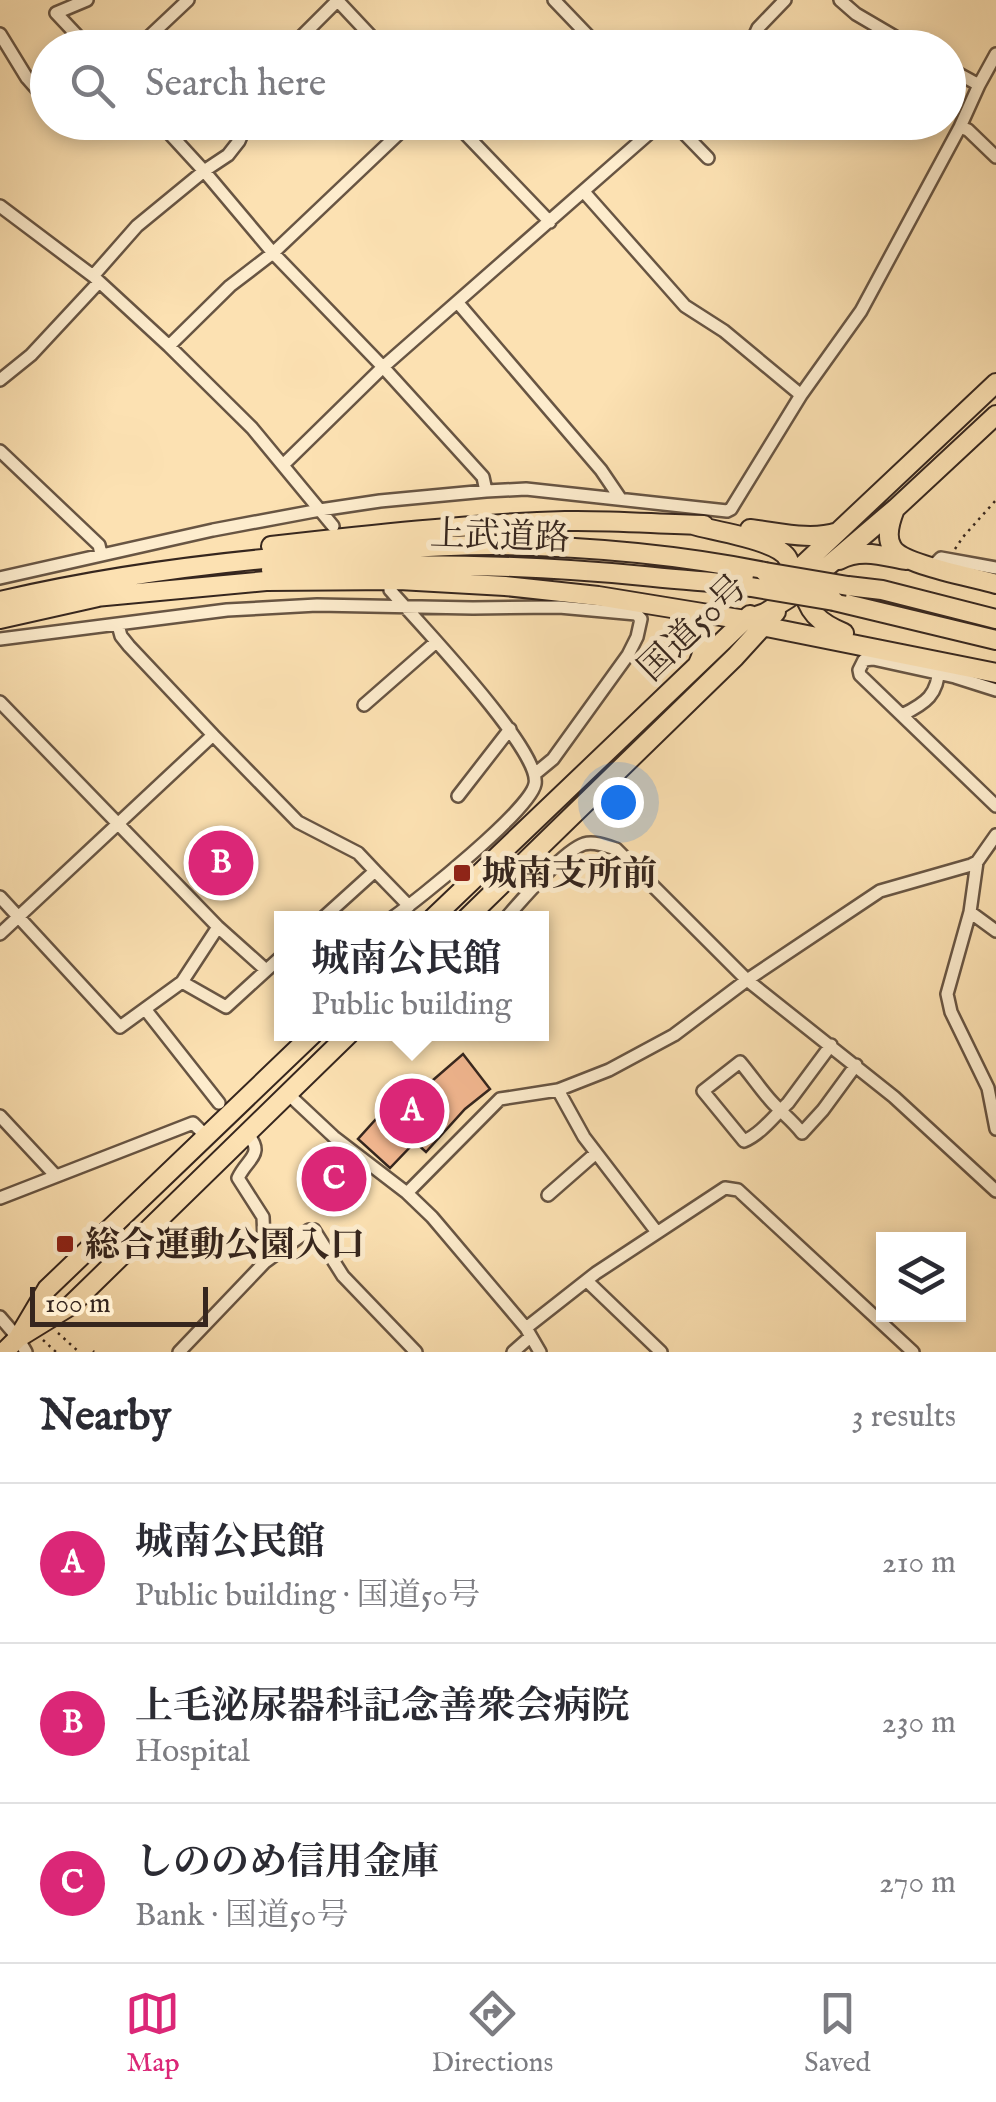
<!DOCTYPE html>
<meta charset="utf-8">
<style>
body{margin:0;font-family:"IM FELL English","Noto Serif JP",serif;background:#f7f7f7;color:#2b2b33}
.controls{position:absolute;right:30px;bottom:30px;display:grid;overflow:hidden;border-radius:0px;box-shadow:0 5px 15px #0003}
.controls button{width:90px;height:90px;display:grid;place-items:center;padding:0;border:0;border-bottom:2px solid #e1e1e2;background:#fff;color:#2b2b33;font:50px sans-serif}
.scale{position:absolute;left:30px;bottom:25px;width:178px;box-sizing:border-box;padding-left:10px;border:5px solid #36261e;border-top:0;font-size:28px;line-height:35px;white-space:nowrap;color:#36261e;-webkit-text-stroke:8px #fdeccd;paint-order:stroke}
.you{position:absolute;left:618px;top:802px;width:35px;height:35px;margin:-25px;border:8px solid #fff;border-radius:50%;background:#1a73e8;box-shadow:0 0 0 15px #1a73e833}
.badge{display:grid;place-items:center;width:65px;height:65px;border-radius:50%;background:#db2777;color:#fff;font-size:32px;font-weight:700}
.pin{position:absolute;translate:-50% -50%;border:5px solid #fff;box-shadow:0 2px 10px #0006}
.popup{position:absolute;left:274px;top:911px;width:275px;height:130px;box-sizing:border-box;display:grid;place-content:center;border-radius:0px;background:#fff;filter:drop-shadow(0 2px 8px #0005);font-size:32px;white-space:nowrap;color:#7c7c81}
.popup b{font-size:38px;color:#2b2b33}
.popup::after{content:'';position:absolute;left:50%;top:100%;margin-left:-20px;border:20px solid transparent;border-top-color:#fff}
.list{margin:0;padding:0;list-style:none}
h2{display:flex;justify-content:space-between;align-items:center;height:130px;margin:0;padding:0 40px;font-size:42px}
h2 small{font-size:32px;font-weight:400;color:#7c7c81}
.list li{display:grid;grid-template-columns:65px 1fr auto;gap:30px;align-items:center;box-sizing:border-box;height:160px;padding:0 40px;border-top:2px solid #e1e1e2}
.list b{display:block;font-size:38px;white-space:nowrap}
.list p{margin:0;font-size:32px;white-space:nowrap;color:#7c7c81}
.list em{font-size:32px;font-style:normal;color:#7c7c81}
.icon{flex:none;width:55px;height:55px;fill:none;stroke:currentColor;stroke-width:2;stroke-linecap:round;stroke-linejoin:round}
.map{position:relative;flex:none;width:996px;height:1352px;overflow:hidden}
.search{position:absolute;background:#fff;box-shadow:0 5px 15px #0003;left:30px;right:30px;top:30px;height:110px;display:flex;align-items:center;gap:25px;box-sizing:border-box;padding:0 35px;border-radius:55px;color:#7c7c81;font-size:38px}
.sheet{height:610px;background:#fff}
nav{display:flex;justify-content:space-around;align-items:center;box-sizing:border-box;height:140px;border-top:2px solid #e1e1e2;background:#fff;font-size:28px;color:#7c7c81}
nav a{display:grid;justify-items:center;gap:5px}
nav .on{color:#db2777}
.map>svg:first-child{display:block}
.building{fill:#f0b58e;stroke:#36261e;stroke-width:2.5}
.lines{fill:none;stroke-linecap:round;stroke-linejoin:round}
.minor-casing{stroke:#685543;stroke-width:16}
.highway-casing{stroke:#36261e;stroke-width:22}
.path{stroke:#36261e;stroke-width:2.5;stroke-dasharray:2.5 5;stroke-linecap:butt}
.minor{stroke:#fdeccd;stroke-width:11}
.highway{stroke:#fce1b2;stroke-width:18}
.highway-bridge-casing{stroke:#36261e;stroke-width:22;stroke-linecap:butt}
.highway-bridge{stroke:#fce1b2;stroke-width:18}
.poi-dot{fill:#8f2418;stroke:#fdeccd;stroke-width:4}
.labels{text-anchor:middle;stroke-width:10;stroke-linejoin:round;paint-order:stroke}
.street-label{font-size:35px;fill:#36261e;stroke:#fdeccd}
.poi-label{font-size:35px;font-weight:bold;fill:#36261e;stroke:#fdeccd;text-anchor:start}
</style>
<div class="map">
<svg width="996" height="1352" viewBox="0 0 996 1352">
<rect width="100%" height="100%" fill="#fce1b2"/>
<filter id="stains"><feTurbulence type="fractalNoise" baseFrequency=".002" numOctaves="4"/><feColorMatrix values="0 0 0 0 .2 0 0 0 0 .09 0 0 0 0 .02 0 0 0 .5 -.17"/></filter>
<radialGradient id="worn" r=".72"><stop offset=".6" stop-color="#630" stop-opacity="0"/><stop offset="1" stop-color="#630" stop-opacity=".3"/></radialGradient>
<path class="building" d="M 463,1054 L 490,1089 L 465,1109 L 426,1152 L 415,1142 L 390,1168 L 358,1139 L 414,1077 L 425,1087 Z"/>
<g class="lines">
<g class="minor-casing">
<path id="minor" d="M 87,0 L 56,13 L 89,48
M 337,0 L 382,48
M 554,0 L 600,48
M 840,0 L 856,14 L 914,48
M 0,34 L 27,78 L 48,102
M 137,48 L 188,0
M 290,48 L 338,0
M 749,48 L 758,28 L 785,0
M 948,68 L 979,85
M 159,122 L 204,171 L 273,253 L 383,367 L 483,477 L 486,491
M 454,122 L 550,222
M 673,122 L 708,158
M 960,127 L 968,130 L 996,157
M 584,192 L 685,306 L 724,331 L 801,395
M 0,206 L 93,276 L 169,346 L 252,428 L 333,526
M 93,276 L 137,226 L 204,171 L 228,155 L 239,141 L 247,122
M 458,303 L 601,470 L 620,498
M 169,346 L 230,286 L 273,253 L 411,122
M 0,380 L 31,355 L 99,282
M 0,451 L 99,545 L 101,554
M 283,465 L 383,367 L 662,122
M 937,568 L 937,562 L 941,558 L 996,568
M 0,578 L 213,530 L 320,510 L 380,501 L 486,491 L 526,489 L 727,511 L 731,509 L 801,395 L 861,311 L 960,127 L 979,85 L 996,54
M 390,590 C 416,620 542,751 535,784 C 530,810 418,900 392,918
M 118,625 L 121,636 L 129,646 L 213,735
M 0,639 L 227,610 L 317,605 L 473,608 L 559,607 L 636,614 L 641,619 L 637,637 L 628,655 L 553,759 L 536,773
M 996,690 L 955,677 L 873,659 L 864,660 L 859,670 L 860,675 L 996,806
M 0,702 L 218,927 L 266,970
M 364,705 L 436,642
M 902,715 C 926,703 938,695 939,667
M 458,796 L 510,729
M 977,862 L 970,912 L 947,994 L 951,1012 L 988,1088 L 996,1129
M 375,871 L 409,906
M 0,897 L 120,1027 L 182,982
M 970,912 L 996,931
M 506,918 C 521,901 563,851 584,844 C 594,841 607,846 616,849 L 747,980 L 894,1097 L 996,1191
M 218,927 L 182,982 L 226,1007 L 282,956
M 0,934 L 213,735 L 298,822 L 358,853 L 375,871 L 323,918
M 145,1009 L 219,1103
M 831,1045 L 788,1103 C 774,1116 761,1134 744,1141 L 703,1091 L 740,1062 C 751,1075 761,1090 772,1102 C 782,1113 793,1121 802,1133 L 823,1110 L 856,1065
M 558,1090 L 584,1137 L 656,1231
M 287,1093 L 334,1137 L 407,1193 L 432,1217 L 526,1328 L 540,1352
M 0,1116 L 56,1176
M 246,1132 C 266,1155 248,1157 238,1178 L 263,1217 L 265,1262
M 407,1193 L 500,1099 L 558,1090 L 609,1070 L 674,1035 L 747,980 L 880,891 L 971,865 L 977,862 L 996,835
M 548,1195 L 596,1153
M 0,1198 L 193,1123 L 207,1137
M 587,1281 L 661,1352
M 0,1317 L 18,1338 L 26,1352
M 526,1328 L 596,1273 L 725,1188 L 738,1190 L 913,1352
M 179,1352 L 265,1262 L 309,1230 L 314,1230 L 343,1276 L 416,1352
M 513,1352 L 530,1337"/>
</g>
<g class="highway-casing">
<path id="highway" d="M 895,509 C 891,519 885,536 892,547 C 901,565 974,577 996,584
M 750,529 C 778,532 810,541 838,532
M 271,546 C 368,535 467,524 565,521 C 611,520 657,524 704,525
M 839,560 C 861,548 883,556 906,560
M 271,570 C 395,562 520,564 644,576 C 679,580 716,581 751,587
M 787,580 L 996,383
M 802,584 C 806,611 819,623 844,633
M 848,586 L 882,590 L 996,619
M 802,588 L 896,508 L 996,415
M 95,597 L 266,581 L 399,580 L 505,586 L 598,596 L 745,620 L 765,613 L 789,598 C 791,586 794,571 788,559 C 779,540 714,531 693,525
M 0,601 C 115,574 230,560 347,552 C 395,549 444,545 492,545 C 584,546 675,554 765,572
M 834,601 L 996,640
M 684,611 C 703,627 709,641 698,664
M 0,619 L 107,595
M 762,626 L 996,673
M 433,918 L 750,615
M 467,918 L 735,657 L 776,612
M 18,1338 L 70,1306 L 349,1034
M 4,1352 L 18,1338 L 47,1289 L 313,1034"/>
</g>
<path class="path" d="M 955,549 L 963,537 L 996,500
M 58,1333 L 79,1352
M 43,1340 L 56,1352
M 93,1351 L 94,1352"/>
<use href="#minor" class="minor"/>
<use href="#highway" class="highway"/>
<g class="highway-bridge-casing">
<path id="highway-bridge" d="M 765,572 L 848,586
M 751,587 L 834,601"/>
</g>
<use href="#highway-bridge" class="highway-bridge"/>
</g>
<g class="poi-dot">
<rect x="452" y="863" width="20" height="20" rx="5"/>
<rect x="55" y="1234" width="20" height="20" rx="5"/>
</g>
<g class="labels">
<g class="street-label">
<text transform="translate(500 535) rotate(2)" y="12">上武道路</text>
<text transform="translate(692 627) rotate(-44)" y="12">国道50号</text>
</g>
<g class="poi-label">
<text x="482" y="885">城南支所前</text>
<text x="85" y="1256">総合運動公園入口</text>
</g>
</g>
<rect width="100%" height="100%" filter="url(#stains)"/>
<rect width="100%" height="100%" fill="url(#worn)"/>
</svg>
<div class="controls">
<button><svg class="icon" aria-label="layers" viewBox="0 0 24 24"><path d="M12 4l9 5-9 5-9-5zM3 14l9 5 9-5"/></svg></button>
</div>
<div class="scale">100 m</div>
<div class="you"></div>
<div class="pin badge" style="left:412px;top:1111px">A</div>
<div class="popup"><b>城南公民館</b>Public building</div>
<div class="pin badge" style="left:221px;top:863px">B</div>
<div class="pin badge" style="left:334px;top:1179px">C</div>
<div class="search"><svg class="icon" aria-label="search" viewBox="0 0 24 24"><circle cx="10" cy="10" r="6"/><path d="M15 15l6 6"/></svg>Search here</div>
</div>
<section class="sheet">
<h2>Nearby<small>3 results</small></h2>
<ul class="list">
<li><span class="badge">A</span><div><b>城南公民館</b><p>Public building · 国道50号</p></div><em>210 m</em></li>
<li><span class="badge">B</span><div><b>上毛泌尿器科記念善衆会病院</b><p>Hospital</p></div><em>230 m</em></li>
<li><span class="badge">C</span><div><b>しののめ信用金庫</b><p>Bank · 国道50号</p></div><em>270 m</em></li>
</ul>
</section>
<nav>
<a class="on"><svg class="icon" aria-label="map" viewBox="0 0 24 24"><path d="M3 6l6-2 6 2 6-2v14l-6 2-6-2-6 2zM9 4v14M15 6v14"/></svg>Map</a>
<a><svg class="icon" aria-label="directions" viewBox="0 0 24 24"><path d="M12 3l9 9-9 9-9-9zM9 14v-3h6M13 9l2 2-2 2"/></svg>Directions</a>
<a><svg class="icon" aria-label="saved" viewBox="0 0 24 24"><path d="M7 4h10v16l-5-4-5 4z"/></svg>Saved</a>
</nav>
